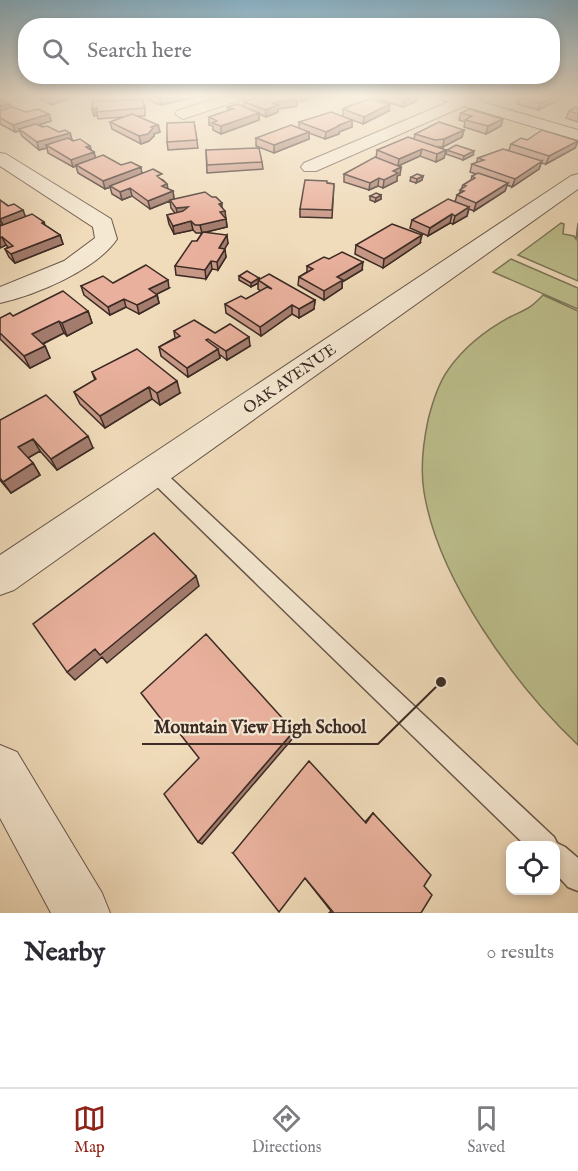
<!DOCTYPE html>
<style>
body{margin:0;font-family:"IM FELL English",serif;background:#f2f2f3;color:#2b2b33}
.controls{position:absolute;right:18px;bottom:18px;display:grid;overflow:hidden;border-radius:12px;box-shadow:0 3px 9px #0003}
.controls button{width:54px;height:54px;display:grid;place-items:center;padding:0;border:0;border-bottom:2px solid #e1e1e2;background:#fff;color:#2b2b33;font:30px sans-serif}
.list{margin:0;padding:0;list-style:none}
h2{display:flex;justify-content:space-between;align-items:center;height:78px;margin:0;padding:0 24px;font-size:26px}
h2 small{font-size:20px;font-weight:400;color:#7c7c81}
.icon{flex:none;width:33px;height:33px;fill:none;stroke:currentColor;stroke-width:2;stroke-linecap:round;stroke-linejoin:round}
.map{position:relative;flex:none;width:578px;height:913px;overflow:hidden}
.search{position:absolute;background:#fff;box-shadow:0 3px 9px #0003;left:18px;right:18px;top:18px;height:66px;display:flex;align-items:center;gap:15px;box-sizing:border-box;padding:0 21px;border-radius:24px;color:#7c7c81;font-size:22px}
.sheet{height:174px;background:#fff}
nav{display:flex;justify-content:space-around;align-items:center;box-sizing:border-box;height:84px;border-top:2px solid #e1e1e2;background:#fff;font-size:16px;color:#7c7c81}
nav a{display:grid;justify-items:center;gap:3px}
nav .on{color:#8f2418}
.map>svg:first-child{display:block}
.green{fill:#bdbf8d;stroke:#7c7558;stroke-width:1.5}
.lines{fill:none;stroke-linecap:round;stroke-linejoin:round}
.lane-casing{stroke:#69574a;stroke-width:3}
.street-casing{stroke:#69574a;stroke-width:2}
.secondary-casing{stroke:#3c2b24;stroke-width:2}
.lane{fill:#f5e8d2;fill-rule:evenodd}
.street{fill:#f5e8d2;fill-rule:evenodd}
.secondary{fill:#f5e8d2;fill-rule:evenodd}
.wall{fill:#c89887;stroke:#3c2b24;stroke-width:1.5}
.shaded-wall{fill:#a37c6e;stroke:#3c2b24;stroke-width:1.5}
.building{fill:#e9b19d;stroke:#3c2b24;stroke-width:1.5}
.labels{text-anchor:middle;stroke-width:4.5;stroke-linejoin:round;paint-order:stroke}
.street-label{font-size:16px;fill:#3c2b24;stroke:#f5e8d2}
.leader{fill:none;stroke:#3c2b24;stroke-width:2}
.callout-dot{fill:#3c2b24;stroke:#f5e8d2;stroke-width:2}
.callout-label{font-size:18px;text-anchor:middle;font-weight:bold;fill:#3c2b24;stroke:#f5e8d2;stroke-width:4.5;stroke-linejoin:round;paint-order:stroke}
</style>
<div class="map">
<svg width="578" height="913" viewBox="0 0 578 913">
<rect width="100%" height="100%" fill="#f0dbba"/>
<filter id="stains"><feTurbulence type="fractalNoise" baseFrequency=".00333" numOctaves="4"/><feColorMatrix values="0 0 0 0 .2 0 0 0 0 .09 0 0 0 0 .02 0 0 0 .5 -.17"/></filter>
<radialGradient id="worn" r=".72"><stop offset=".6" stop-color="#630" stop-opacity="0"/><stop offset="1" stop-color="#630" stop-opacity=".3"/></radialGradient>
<path class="green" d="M 561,223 L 564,224 L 563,234 L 574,236 L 576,239 L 578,223 L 578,281 L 518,255 Z
M 511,259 L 578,288 L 578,309 L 493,272 Z
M 543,295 L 578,311 L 578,745 C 515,685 438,580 424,492 C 420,468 423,444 428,420 C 432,404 438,384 448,370 C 464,347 486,330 510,317 C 526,309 530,309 543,295 Z"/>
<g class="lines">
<g class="lane-casing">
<path id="lane" d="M 153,465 L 159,467 L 554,837 L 557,843 L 565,847 L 578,858 L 578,891 L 568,887 L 556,874 L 556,846 L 526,846 L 147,477 L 145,472 L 147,467 Z"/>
</g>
<g class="street-casing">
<path id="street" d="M 224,96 L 245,96 L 243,99 L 183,119 L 175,114 L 177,111 Z
M 463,96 L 482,96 L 480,99 L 316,171 L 304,171 L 301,167 L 304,163 Z
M 0,153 L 6,154 L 111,219 L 117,239 C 96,270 36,295 0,303 L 0,287 L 64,261 L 95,238 L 93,227 L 0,166 Z
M 578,174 L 578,189 L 14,590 L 0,595 L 0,555 L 571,176 Z
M 0,745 L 17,752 L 102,893 L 110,913 L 51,913 L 0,818 Z"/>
</g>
<g class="secondary-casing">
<path id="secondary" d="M 438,96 L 461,96 L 578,130 L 578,140 L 440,99 Z"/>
</g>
<use href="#lane" class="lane"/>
<use href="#street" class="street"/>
<use href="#secondary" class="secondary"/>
</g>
<path class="wall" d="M 37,96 L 75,96 L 52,105 L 38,98 Z
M 149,96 L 199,96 L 161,105 L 150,101 Z
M 261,96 L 316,96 L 301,102 L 297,100 L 297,106 L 278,109 L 278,112 L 266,117 L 259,114 L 259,120 L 221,134 L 213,130 L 213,126 L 209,125 L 209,117 L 228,111 L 228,107 L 244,107 L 244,102 Z
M 369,96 L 418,96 L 417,101 L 403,107 Z
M 519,97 L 560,100 L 538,110 L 517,104 Z
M 0,100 L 11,108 L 26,112 L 49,114 L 51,121 L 39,125 L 59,132 L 70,133 L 72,140 L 90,146 L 91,150 L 94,152 L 95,158 L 121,165 L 163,180 L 167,184 L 168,189 L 173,191 L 174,199 L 222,208 L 226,219 L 227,227 L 206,232 L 228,243 L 224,249 L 226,257 L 218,270 L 212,269 L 206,279 L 176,275 L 175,266 L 197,241 L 202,233 L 196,233 L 193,230 L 174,234 L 169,224 L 167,215 L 175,213 L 171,208 L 170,201 L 150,209 L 132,196 L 122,200 L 112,194 L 110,187 L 105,189 L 78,173 L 76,166 L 73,167 L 48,153 L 47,148 L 39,150 L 22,136 L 20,131 L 15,132 L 0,124 Z
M 110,101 L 145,106 L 145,116 L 137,116 L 158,125 L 160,132 L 154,134 L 154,136 L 149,141 L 141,144 L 112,129 L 110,122 L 123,117 L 98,119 L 97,115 L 94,116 L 92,109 Z
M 349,106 L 389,111 L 363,124 L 352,120 L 352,127 L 339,132 L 339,134 L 325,139 L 309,133 L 309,139 L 274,153 L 256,146 L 256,138 L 299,128 L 299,122 L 343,116 L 343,109 L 348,107 Z
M 578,108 L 578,122 L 566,118 L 569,111 Z
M 461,113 L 503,119 L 501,126 L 486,134 L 464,127 L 465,122 L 459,120 Z
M 194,122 L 198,148 L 168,150 L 167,142 Z
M 464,130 L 462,137 L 443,147 L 436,147 L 446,150 L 444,158 L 436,162 L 420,156 L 398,166 L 401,167 L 400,175 L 397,176 L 397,181 L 383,188 L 378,186 L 369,190 L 344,182 L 344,174 L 376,158 L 377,150 L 414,139 L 415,134 Z
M 527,140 L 578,141 L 575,148 L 546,164 L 541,163 L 539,169 L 512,187 L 507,185 L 505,191 L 474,211 L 469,209 L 467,216 L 453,224 L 450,223 L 428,236 L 410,228 L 412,220 L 455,202 L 457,195 L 459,194 L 463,185 L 471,180 L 472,176 L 476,174 L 470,172 L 472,164 L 476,163 L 478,158 L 509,150 L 511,144 Z
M 206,150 L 262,162 L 263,169 L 207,173 Z
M 447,150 L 473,155 L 463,160 L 446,154 Z
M 423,176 L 422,180 L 416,183 L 410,181 L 411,177 Z
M 327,183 L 334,184 L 332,218 L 300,217 L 300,209 Z
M 381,195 L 381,199 L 375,202 L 370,200 L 370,196 Z
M 0,200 L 25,217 L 44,222 L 45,225 L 60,235 L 63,244 L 15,263 L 9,257 L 5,249 L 8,247 L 6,245 L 0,248 L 0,226 L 2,226 L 0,224 Z
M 420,243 L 383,268 L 355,254 L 356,245 Z
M 329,259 L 362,270 L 342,282 L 342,288 L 324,300 L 298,285 L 299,277 L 307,272 L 307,266 Z
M 239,276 L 259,280 L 315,300 L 314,309 L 299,318 L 292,314 L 261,336 L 226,313 L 225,304 L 246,299 L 261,291 L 258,289 L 258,283 L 251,287 L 239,280 Z
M 113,283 L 169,288 L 157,294 L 159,303 L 139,314 L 126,307 L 110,315 L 84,295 L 81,286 Z
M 88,311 L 92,323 L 67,336 L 64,333 L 43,344 L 45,346 L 50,358 L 30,368 L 0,339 L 0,318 Z
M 174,331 L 215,333 L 250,346 L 227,360 L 219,354 L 220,358 L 188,377 L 161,356 L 159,347 L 175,338 Z
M 92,372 L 180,393 L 160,405 L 152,399 L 105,428 L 80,404 L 74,392 L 95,380 Z
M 0,420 L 93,448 L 57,470 L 40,451 L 28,458 L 33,463 L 40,475 L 11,493 L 0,480 Z
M 373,813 L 424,886 L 421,913 L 329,913 L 331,911 L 305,878 L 233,853 L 365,822 Z"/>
<path class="shaded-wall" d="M 55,96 L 75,96 L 52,105 L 50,98 Z
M 169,96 L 199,96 L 161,105 L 160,98 Z
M 301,96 L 316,96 L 301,102 Z
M 414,96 L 418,96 L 417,101 L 403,107 L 404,100 Z
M 557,96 L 561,96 L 560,100 L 538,110 L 540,103 Z
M 297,99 L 297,106 L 278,109 L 278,112 L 266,117 L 266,110 L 272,103 Z
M 10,104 L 12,111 L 0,114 L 0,106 Z
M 390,104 L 389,111 L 363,124 L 364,117 Z
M 97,108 L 97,115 L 94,116 L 92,109 Z
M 259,113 L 259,120 L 221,134 L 221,126 Z
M 49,114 L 51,121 L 21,130 L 19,129 L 20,131 L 15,132 L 13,125 Z
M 503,119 L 501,126 L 486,134 L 488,126 Z
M 352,120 L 352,127 L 339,132 L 339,134 L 325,139 L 326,132 L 337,126 Z
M 158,125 L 160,132 L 154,134 L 154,136 L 149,141 L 141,144 L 139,136 L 151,127 Z
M 464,130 L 462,137 L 443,147 L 444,139 Z
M 309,132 L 309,139 L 274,153 L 274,145 Z
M 70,133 L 72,140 L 46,145 L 47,148 L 39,150 L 37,142 Z
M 578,141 L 575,148 L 546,164 L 549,156 Z
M 90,146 L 92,153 L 94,152 L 96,160 L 76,165 L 76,166 L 73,167 L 71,160 L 86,147 Z
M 422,149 L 420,156 L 398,166 L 399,159 Z
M 446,150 L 444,158 L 436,162 L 437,154 Z
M 474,151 L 473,155 L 463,160 L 464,156 Z
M 542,161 L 539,169 L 512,187 L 515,179 Z
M 141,167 L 142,175 L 105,189 L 103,181 Z
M 401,167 L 400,175 L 397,176 L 397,181 L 383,188 L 384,180 L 393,171 Z
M 423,176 L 422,180 L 416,183 L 417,179 Z
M 379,178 L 378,186 L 369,190 L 370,183 Z
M 508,183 L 505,191 L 474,211 L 476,203 Z
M 130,188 L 132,196 L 122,200 L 120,192 Z
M 173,191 L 174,199 L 150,209 L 148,201 Z
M 381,195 L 381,199 L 375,202 L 376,198 Z
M 222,203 L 222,211 L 225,211 L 227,227 L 202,233 L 200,225 L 219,204 Z
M 188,207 L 189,215 L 178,216 L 176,208 Z
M 469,207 L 467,216 L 453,224 L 455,216 Z
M 23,210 L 26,218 L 4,227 L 0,219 Z
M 452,214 L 450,223 L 428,236 L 430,228 Z
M 191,221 L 193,230 L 174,234 L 173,226 Z
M 60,235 L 63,244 L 15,263 L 11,254 Z
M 227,235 L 228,243 L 220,257 L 219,248 Z
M 422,235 L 420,243 L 383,268 L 384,259 Z
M 2,237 L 6,245 L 0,248 L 0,238 Z
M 225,249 L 226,257 L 218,270 L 217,262 Z
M 211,261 L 212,269 L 206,279 L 205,270 Z
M 363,262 L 362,270 L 342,282 L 342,288 L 324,300 L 324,291 L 337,277 Z
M 259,278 L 258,283 L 251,287 L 251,283 Z
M 168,280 L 169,288 L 151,297 L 149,289 Z
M 157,295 L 159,303 L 139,314 L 137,305 Z
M 124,299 L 126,307 L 110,315 L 108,307 Z
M 315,300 L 314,309 L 299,318 L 299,309 Z
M 292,305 L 292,314 L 261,336 L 260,327 Z
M 88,311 L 92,323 L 67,336 L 62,323 Z
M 59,321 L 64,333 L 38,346 L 32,334 Z
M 249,337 L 250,346 L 227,360 L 226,351 Z
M 45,346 L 50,358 L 30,368 L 24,356 Z
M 218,349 L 220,358 L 188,377 L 187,368 Z
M 177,381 L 180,393 L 160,405 L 157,393 Z
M 149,387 L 152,399 L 105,428 L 100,416 Z
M 88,436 L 93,448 L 57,470 L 51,459 Z
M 33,439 L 40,451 L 26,459 L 18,447 Z
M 33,463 L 40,475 L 11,493 L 3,482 Z
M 196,576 L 199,586 L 107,663 L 102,657 L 75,680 L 67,672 L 95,649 Z
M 169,720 L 173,726 L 170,730 L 165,724 Z
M 294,731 L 294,737 L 202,844 L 198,842 Z"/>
<path class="building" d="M 154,96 L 169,96 L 160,98 Z
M 261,96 L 289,96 L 297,99 L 272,103 L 278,105 L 266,110 L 244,102 Z
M 390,96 L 414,96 L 404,100 Z
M 523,96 L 557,96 L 540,103 L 519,97 Z
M 143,99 L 144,108 L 96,112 L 97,108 L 92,109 L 93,101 L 109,100 L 109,101 Z
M 370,99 L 390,104 L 364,117 L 343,109 L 351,106 L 349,106 Z
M 0,100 L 10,104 L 0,106 Z
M 237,104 L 259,113 L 221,126 L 212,123 L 217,121 L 209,117 L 233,109 L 228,107 Z
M 12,107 L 26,112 L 38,109 L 49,114 L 13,125 L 0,118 L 0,111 Z
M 576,107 L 578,108 L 578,114 L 569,111 Z
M 469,109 L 503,119 L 488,126 L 465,120 L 472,116 L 461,113 Z
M 331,112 L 352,120 L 337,126 L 339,126 L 326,132 L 299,122 Z
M 132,114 L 158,125 L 151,127 L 153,128 L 148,134 L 139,136 L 110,122 Z
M 194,122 L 197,140 L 167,142 L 167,123 Z
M 439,122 L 464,130 L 444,139 L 435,140 L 415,134 Z
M 36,124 L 42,127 L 47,126 L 59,132 L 65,130 L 70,133 L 37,142 L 19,129 Z
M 291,125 L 309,132 L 274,145 L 256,138 Z
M 542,130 L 578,141 L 549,156 L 511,144 L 521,138 L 527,140 Z
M 408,137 L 446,150 L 437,154 L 422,149 L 399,159 L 377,150 Z
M 68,138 L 73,141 L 80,139 L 90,146 L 86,147 L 94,152 L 71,160 L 46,145 Z
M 456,145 L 474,151 L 464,156 L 447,150 Z
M 259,148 L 262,162 L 207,165 L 206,150 Z
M 503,149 L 542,161 L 515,179 L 472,164 L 484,160 L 478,158 Z
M 103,155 L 121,165 L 131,162 L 141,167 L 103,181 L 76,165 Z
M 375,157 L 401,167 L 393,171 L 398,173 L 384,180 L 379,178 L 370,183 L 344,174 Z
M 153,169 L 162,174 L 157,176 L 167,184 L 162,186 L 173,191 L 148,201 L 130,188 L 120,192 L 110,186 Z
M 478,173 L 508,183 L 476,203 L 457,195 L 464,191 L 460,190 L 466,186 L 463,185 L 475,178 L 472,176 Z
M 417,174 L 423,176 L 417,179 L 411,177 Z
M 305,180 L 327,181 L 327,183 L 334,184 L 332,210 L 300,209 Z
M 205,192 L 212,197 L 216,197 L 222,203 L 219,204 L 225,211 L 220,212 L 226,219 L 200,225 L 195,225 L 191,221 L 173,226 L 167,215 L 183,211 L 188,207 L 176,208 L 170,200 Z
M 376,193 L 381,195 L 376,198 L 370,196 Z
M 448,199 L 469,207 L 455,216 L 452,214 L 430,228 L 412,220 Z
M 0,200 L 8,206 L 14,204 L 23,210 L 0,219 Z
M 32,214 L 44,222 L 42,223 L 60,235 L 11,254 L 5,249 L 13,246 L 2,237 L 0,238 L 0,226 Z
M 392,224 L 422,235 L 384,259 L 356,245 Z
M 203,232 L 227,235 L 219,248 L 225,249 L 217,262 L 211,261 L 205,270 L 175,266 L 192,241 L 197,241 Z
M 342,252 L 363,262 L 337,277 L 343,280 L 324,291 L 299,277 L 313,269 L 307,266 L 324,257 L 329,259 Z
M 146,265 L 168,280 L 149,289 L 157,295 L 137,305 L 124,299 L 108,307 L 81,286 L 103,276 L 113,283 Z
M 247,271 L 259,278 L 251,283 L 239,276 Z
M 269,274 L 315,300 L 299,309 L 292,305 L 260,327 L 225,304 L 241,296 L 246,299 L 267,287 L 272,289 L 258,280 Z
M 63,291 L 88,311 L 62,323 L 59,321 L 32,334 L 45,346 L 24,356 L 0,333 L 0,318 L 10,313 L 13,316 Z
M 194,320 L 215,333 L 230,324 L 249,337 L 226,351 L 208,339 L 206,340 L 218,349 L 187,368 L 159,347 L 180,336 L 174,331 Z
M 137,349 L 177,381 L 157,393 L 149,387 L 100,416 L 74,392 L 96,379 L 92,372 Z
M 46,395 L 88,436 L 51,459 L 33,439 L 18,447 L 33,463 L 3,482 L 0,478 L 0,420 Z
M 154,533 L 196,576 L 100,655 L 95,649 L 67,672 L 33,624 Z
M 206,634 L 294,731 L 198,842 L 164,794 L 199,758 L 169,720 L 165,724 L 141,693 Z
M 309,761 L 366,823 L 373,813 L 431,875 L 424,886 L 432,895 L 421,913 L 332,913 L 333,912 L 305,878 L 279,912 L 233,853 Z"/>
<linearGradient id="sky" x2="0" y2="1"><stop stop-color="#89b7d0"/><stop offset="0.43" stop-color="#f8efe0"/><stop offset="1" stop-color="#f8efe0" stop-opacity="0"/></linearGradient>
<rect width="578" height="224" fill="url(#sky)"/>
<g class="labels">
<g class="street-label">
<text transform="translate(289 378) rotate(-35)" y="6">OAK AVENUE</text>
</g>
</g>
<path class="leader" d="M441 682L378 744H142"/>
<circle class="callout-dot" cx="441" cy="682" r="6"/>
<g class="callout-label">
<text x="260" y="733">Mountain View High School</text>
</g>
<rect width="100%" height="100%" filter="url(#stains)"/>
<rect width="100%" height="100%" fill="url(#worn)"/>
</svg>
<div class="controls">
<button><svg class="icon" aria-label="locate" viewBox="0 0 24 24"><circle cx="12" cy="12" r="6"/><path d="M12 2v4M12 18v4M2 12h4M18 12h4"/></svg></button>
</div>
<div class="search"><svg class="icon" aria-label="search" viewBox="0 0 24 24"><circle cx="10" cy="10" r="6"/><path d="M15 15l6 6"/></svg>Search here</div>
</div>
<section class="sheet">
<h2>Nearby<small>0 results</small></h2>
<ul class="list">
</ul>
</section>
<nav>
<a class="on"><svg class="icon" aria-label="map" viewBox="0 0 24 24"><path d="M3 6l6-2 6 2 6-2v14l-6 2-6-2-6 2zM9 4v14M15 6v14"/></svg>Map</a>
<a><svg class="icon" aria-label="directions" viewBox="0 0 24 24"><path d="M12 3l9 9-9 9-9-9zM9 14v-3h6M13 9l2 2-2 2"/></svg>Directions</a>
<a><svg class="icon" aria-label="saved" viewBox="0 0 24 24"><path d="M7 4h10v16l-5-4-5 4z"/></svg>Saved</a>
</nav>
